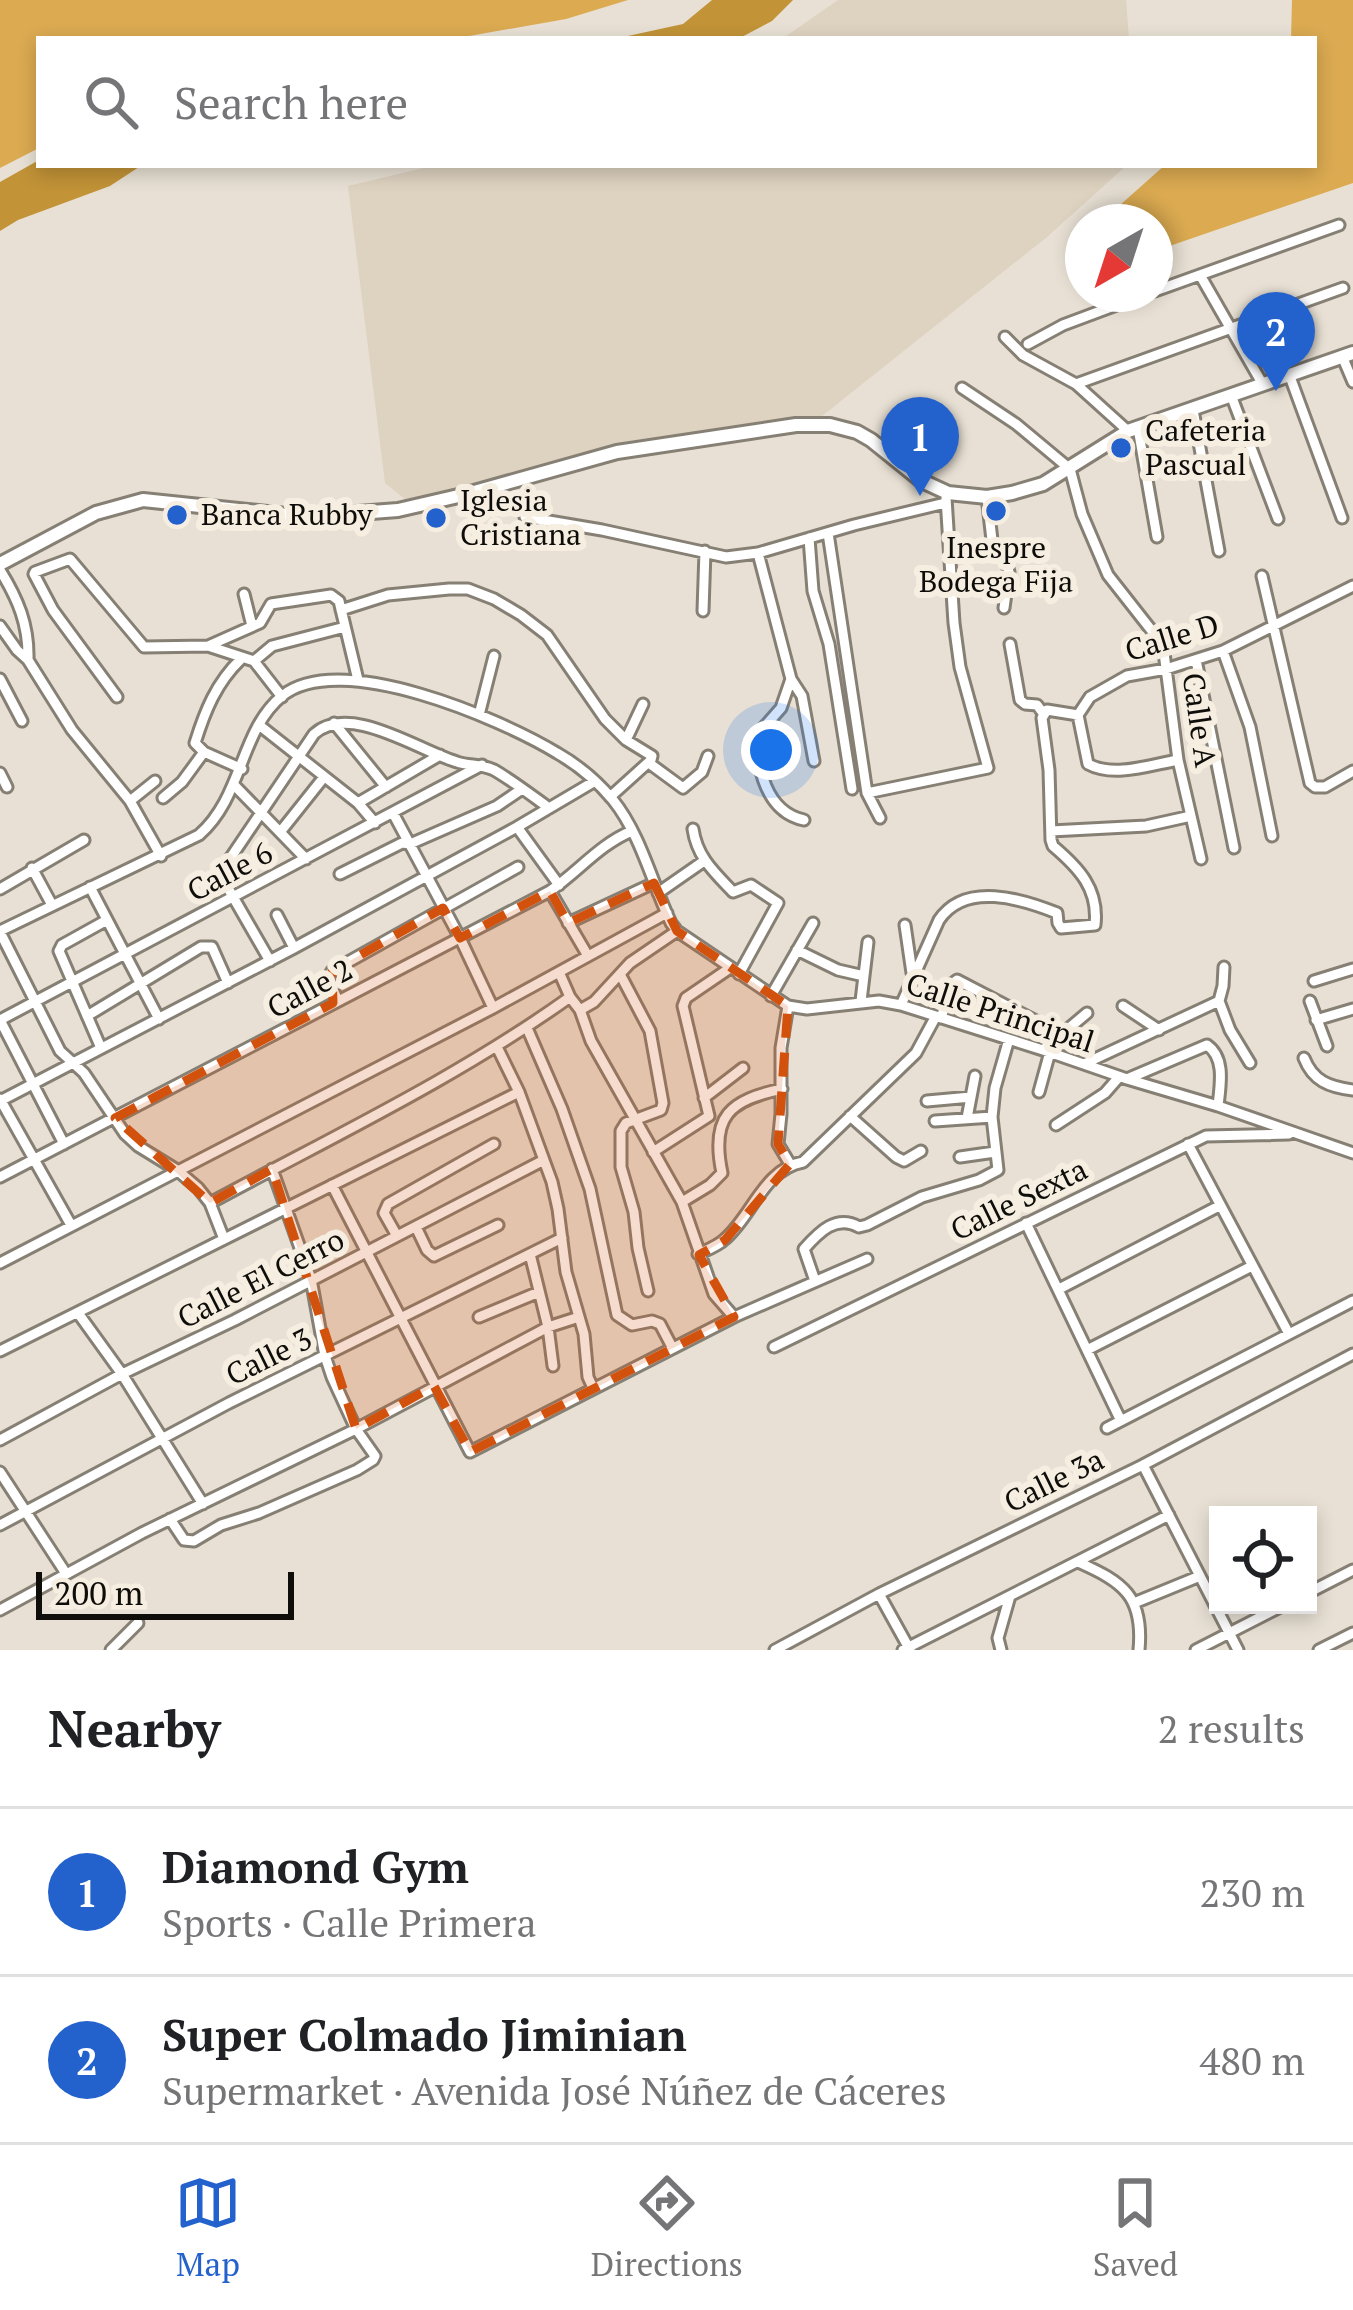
<!DOCTYPE html>
<meta charset="utf-8">
<style>
body{margin:0;font-family:"PT Serif",serif;background:#f6f6f6;color:#202124}
.controls{position:absolute;right:36px;bottom:36px;display:grid;overflow:hidden;border-radius:0px;box-shadow:0 6px 18px #0003}
.controls button{width:108px;height:108px;display:grid;place-items:center;padding:0;border:0;border-bottom:3px solid #e0e0e0;background:#fff;color:#202124;font:60px sans-serif}
.compass{position:absolute;left:1065px;top:204px;width:108px;height:108px;border-radius:50%;background:#fff;box-shadow:0 6px 18px #0003;rotate:219deg}
.scale{position:absolute;left:36px;bottom:30px;width:258px;box-sizing:border-box;padding-left:12px;border:6px solid #0f0d09;border-top:0;font-size:33px;line-height:42px;white-space:nowrap;color:#0f0d09;-webkit-text-stroke:9px #f5eee1;paint-order:stroke}
.you{position:absolute;left:771px;top:750px;width:42px;height:42px;margin:-30px;border:9px solid #fff;border-radius:50%;background:#1a73e8;box-shadow:0 0 0 18px #1a73e833}
.badge{display:grid;place-items:center;width:78px;height:78px;border-radius:50%;background:#2361cd;color:#fff;font-size:39px;font-weight:700}
.pin{position:absolute;translate:-50% -99px;filter:drop-shadow(0 3px 6px #0008)}
.pin::after{content:'';position:absolute;top:63px;width:42px;height:36px;background:inherit;clip-path:polygon(0 0,100% 0,50% 100%)}
.list{margin:0;padding:0;list-style:none}
h2{display:flex;justify-content:space-between;align-items:center;height:156px;margin:0;padding:0 48px;font-size:51px}
h2 small{font-size:39px;font-weight:400;color:#757577}
.list li{display:grid;grid-template-columns:78px 1fr auto;gap:36px;align-items:center;box-sizing:border-box;height:168px;padding:0 48px;border-top:3px solid #e0e0e0}
.list b{display:block;font-size:45px;white-space:nowrap}
.list p{margin:0;font-size:39px;white-space:nowrap;color:#757577}
.list em{font-size:39px;font-style:normal;color:#757577}
.icon{flex:none;width:66px;height:66px;fill:none;stroke:currentColor;stroke-width:2;stroke-linecap:round;stroke-linejoin:round}
.map{position:relative;flex:none;width:1353px;height:1650px;overflow:hidden}
.search{position:absolute;background:#fff;box-shadow:0 6px 18px #0003;left:36px;right:36px;top:36px;height:132px;display:flex;align-items:center;gap:30px;box-sizing:border-box;padding:0 42px;border-radius:0px;color:#757577;font-size:45px}
.sheet{height:492px;background:#fff}
nav{display:flex;justify-content:space-around;align-items:center;box-sizing:border-box;height:168px;border-top:3px solid #e0e0e0;background:#fff;font-size:33px;color:#757577}
nav a{display:grid;justify-items:center;gap:6px}
nav .on{color:#2361cd}
.map>svg:first-child{display:block}
.built{fill:#ded2c0}
.forest{fill:#dbaa51}
.water{fill:#c29337}
.lines{fill:none;stroke-linecap:round;stroke-linejoin:round}
.minor-casing{stroke:#867f74;stroke-width:15}
.major-casing{stroke:#867f74;stroke-width:18}
.minor{stroke:#fff;stroke-width:9}
.major{stroke:#fff;stroke-width:12}
.marked{fill:#d2510c;fill-opacity:0.2;stroke:#d2510c;stroke-width:9;stroke-dasharray:24 15;stroke-linejoin:round}
.poi-dot{fill:#2361cd;stroke:#f5eee1;stroke-width:4.5}
.labels{text-anchor:middle;stroke-width:12;stroke-linejoin:round;paint-order:stroke}
.poi-label{font-size:30px;fill:#0f0d09;stroke:#f5eee1;text-anchor:start}
.street-label{font-size:30px;fill:#0f0d09;stroke:#f5eee1}
</style>
<div class="map">
<svg width="1353" height="1650" viewBox="0 0 1353 1650">
<rect width="100%" height="100%" fill="#e8e0d4"/>
<path class="built" d="M 838,0 L 1126,0 L 1129,39 L 782,39 Z
M 436,165 L 1127,165 L 1047,237 L 822,416 L 628,441 L 411,504 L 385,483 L 348,186 Z"/>
<path class="forest" d="M 0,0 L 628,0 L 566,19 L 452,39 L 39,39 L 39,148 L 0,168 Z
M 1292,0 L 1353,0 L 1353,183 L 1155,251 L 1155,222 L 1101,222 L 1165,165 L 1314,165 L 1314,39 L 1291,39 Z"/>
<path class="water" d="M 712,0 L 793,0 L 772,21 L 738,39 L 614,39 L 683,24 Z
M 39,160 L 39,165 L 142,165 L 110,186 L 18,220 L 0,231 L 0,182 Z"/>
<g class="lines">
<g class="minor-casing">
<path id="minor" d="M 1200,275 L 1262,383
M 1155,291 L 1339,225
M 1005,337 L 1023,355 L 1076,384 L 1128,431
M 1028,344 L 1063,325 L 1146,294
M 1342,356 L 1353,382
M 1289,374 L 1342,518
M 1076,384 L 1343,288
M 962,388 L 1016,424 L 1070,469 L 1082,514 L 1108,575 L 1163,645 L 1178,760 L 1201,859
M 1231,395 L 1278,519
M 1193,410 L 1219,551
M 1138,428 L 1157,537
M 987,497 L 992,540 L 1005,558 L 1009,572 L 1004,608
M 525,517 L 602,530 L 726,557 L 758,553 L 854,525 L 945,503
M 828,533 L 867,793 L 880,818
M 809,538 L 813,591 L 829,644 L 852,789
M 758,553 L 791,679 L 781,708 L 758,734 C 756,767 766,812 804,820
M 0,570 C 18,599 29,625 28,660
M 1262,576 L 1310,783 L 1315,787 L 1325,787 L 1353,771
M 244,594 L 252,626
M 341,610 L 388,595 L 449,589 L 468,589 L 494,599 L 521,615 L 547,635 L 605,719 L 626,740 L 652,756 L 651,760 L 610,797
M 703,611 L 705,551
M 0,626 L 17,650 L 28,660 L 72,730 L 130,801 L 161,856
M 1010,644 L 1020,700 L 1025,704 L 1037,705 L 1043,713
M 208,646 L 260,623 L 271,604 L 331,595 L 339,601 L 358,680
M 1223,651 L 1250,727 L 1272,836
M 1196,660 L 1234,848
M 254,661 L 272,646 L 345,627
M 0,679 L 22,721
M 791,679 L 802,696 L 814,761
M 117,697 L 53,610 L 34,574 L 35,572 L 70,559 L 144,647 L 208,646 L 254,661 L 282,697
M 479,715 L 494,656
M 334,723 L 386,787
M 259,725 L 358,803 L 375,823
M 626,740 L 643,704
M 204,752 L 242,769
M 1178,760 C 1150,765 1114,778 1088,764 L 1078,715 L 1090,697 L 1127,676 L 1166,669 L 1223,651 L 1353,586
M 649,763 L 683,788 L 702,772 L 708,756
M 0,773 L 7,787
M 234,785 L 306,859
M 867,793 L 988,768 L 960,667 L 954,623 L 946,498
M 163,798 L 182,782 L 204,752 L 195,743 C 205,711 216,683 241,659
M 130,801 L 155,781
M 358,803 L 440,755
M 393,813 L 460,938 L 493,1008
M 517,827 L 559,885
M 693,829 C 697,857 714,872 733,892 L 751,885 L 778,903 L 739,974
M 281,831 L 324,777
M 1051,831 L 1146,826 L 1191,816
M 32,868 L 52,905
M 340,874 L 402,843 L 410,844 L 497,806 L 522,789
M 90,887 L 159,1019
M 0,889 L 84,840
M 550,891 L 588,956
M 658,893 L 704,861
M 277,915 L 294,948
M 568,923 L 654,883
M 905,925 L 912,973
M 0,931 L 199,835 C 243,797 240,730 282,696 C 340,649 501,719 557,753 C 578,765 598,782 613,800 C 641,835 652,883 671,923 L 677,931 L 788,1006 L 807,1009 L 879,1001 L 901,1005 L 1043,1050 L 1127,1079 L 1218,1106 L 1353,1153
M 0,932 L 60,1051 L 84,1073 L 125,1134 L 138,1146 L 177,1170 L 198,1188 L 210,1203 L 224,1239
M 797,950 L 838,970 L 864,976
M 270,961 L 221,876 L 221,872 L 314,734 C 350,702 419,751 457,762 C 469,766 482,764 494,770 C 513,781 531,795 549,808
M 559,972 L 570,997 L 580,1010 L 591,1041 L 682,1202 L 714,1294 L 734,1317
M 620,974 L 650,1031 L 663,1103 L 661,1110 L 626,1123 L 621,1131 L 621,1167 L 634,1212 L 638,1248 L 648,1291
M 1314,981 L 1353,969
M 771,996 L 813,923
M 338,1001 L 328,978 L 332,971 L 518,867
M 861,1001 L 868,942
M 1219,1001 L 1230,1030 L 1250,1063
M 1310,1001 L 1327,1046
M 901,1005 L 939,920 C 965,881 1022,899 1057,913 L 1058,923 L 1061,928 L 1095,925 C 1099,889 1079,868 1053,846 L 1051,840 L 1049,770 L 1042,718 L 1047,710 L 1078,715
M 788,1006 L 781,1048 L 781,1114 L 778,1144 L 790,1164
M 1123,1006 L 1159,1030
M 580,1010 L 594,1002 L 630,963 L 677,931
M 87,1016 L 201,947 L 212,947 L 228,983
M 941,1018 L 952,984 L 957,980 L 1061,1034
M 0,1020 L 482,765
M 0,1020 L 64,1144
M 1316,1020 L 1353,1009
M 527,1028 L 562,1109 L 590,1189 L 617,1315 L 632,1325 L 652,1321 L 660,1324 L 672,1347
M 497,1047 L 519,1092 L 552,1182 L 558,1209 L 566,1272 L 584,1334 L 588,1377 L 593,1388
M 101,1048 L 59,951 L 62,945 L 107,920
M 1043,1050 L 1087,1013
M 1304,1058 C 1313,1081 1329,1087 1353,1090
M 1084,1064 L 1219,1001 L 1223,986 L 1224,967
M 1127,1079 L 1207,1045 C 1226,1058 1220,1086 1218,1106
M 1039,1092 L 1050,1052
M 704,1098 L 743,1068
M 0,1099 L 71,1225
M 0,1101 L 294,948 L 517,827 L 595,781
M 927,1101 L 971,1097
M 850,1116 L 896,1157 L 904,1161 L 921,1151
M 967,1118 L 975,1076
M 935,1121 L 992,1117
M 1056,1125 L 1105,1093 L 1119,1077
M 1188,1144 L 1289,1334
M 653,1152 L 709,1116 L 683,1006 L 686,998 L 730,968
M 960,1157 L 995,1152
M 0,1177 L 550,891 C 579,871 600,844 632,831
M 332,1185 L 470,1452 L 734,1317 L 867,1259
M 682,1202 L 710,1185 L 722,1173 C 710,1116 730,1100 782,1089
M 210,1203 C 332,1137 457,1078 570,997
M 1026,1223 L 1121,1421
M 416,1227 L 427,1250 L 434,1256 L 498,1225
M 397,1236 L 384,1213 L 388,1204 L 494,1144
M 530,1254 L 548,1327 L 553,1366
M 698,1254 C 707,1250 718,1246 725,1239 C 752,1216 764,1169 803,1162 L 916,1053 L 936,1016
M 0,1263 L 493,1008 L 667,913
M 815,1281 L 804,1249 C 819,1232 836,1214 859,1227 L 867,1225 L 922,1197 L 979,1180 L 998,1170 L 992,1117 L 995,1088 L 1009,1039
M 1059,1289 L 1219,1206
M 78,1313 L 122,1374 L 203,1504
M 479,1317 L 539,1292
M 774,1347 L 1206,1136 L 1289,1134
M 1087,1350 L 1252,1266
M 0,1351 L 519,1092
M 1107,1428 L 1353,1301
M 0,1440 L 122,1374 L 235,1320 L 544,1160
M 1143,1465 L 1238,1650
M 0,1472 L 65,1572
M 170,1519 L 184,1540 L 194,1541 L 221,1525 L 259,1513 L 357,1470 L 373,1460 L 375,1456 L 356,1429 L 332,1377 L 325,1356 L 311,1279 L 272,1169
M 0,1525 L 229,1403 L 562,1238
M 1078,1562 C 1123,1582 1144,1596 1139,1650
M 1308,1593 L 1353,1570
M 879,1594 L 910,1650
M 1134,1603 L 1200,1576
M 0,1610 L 142,1533 L 356,1429 L 548,1327 L 579,1317
M 111,1650 L 138,1623
M 775,1650 L 879,1594 L 1143,1465 L 1353,1354
M 903,1650 L 1169,1515
M 1001,1650 L 998,1638 L 1010,1596
M 1196,1650 L 1284,1605
M 1319,1650 L 1353,1633"/>
</g>
<g class="major-casing">
<path id="major" d="M 0,564 L 96,513 L 143,500 L 305,517 L 398,510 L 467,494 L 617,452 L 796,425 L 830,425 L 857,432 L 871,440 L 922,481 L 948,493 L 987,497 L 1012,493 L 1043,484 L 1128,431 L 1353,353"/>
</g>
<use href="#minor" class="minor"/>
<use href="#major" class="major"/>
</g>
<path class="marked" d="M 654,883 L 677,931 L 788,1006 L 778,1144 L 790,1164 L 725,1240 L 699,1255 L 734,1317 L 470,1452 L 434,1386 L 356,1429 L 272,1169 L 210,1203 L 115,1118 L 333,1003 L 332,971 L 443,908 L 460,938 L 550,891 L 568,923 Z"/>
<g class="poi-dot">
<circle cx="1121" cy="448" r="12"/>
<circle cx="996" cy="511" r="12"/>
<circle cx="177" cy="515" r="12"/>
<circle cx="436" cy="518" r="12"/>
</g>
<g class="labels">
<g class="poi-label">
<text x="1145" y="441">Cafeteria<tspan x="1145" dy="34">Pascual</tspan></text>
<text x="460" y="511">Iglesia<tspan x="460" dy="34">Cristiana</tspan></text>
<text x="201" y="525">Banca Rubby</text>
<text x="996" y="558" text-anchor="middle">Inespre<tspan x="996" dy="34">Bodega Fija</tspan></text>
</g>
<g class="street-label">
<text transform="translate(1172 638) rotate(-17)" y="10">Calle D</text>
<text transform="translate(1199 720) rotate(82)" y="10">Calle A</text>
<text transform="translate(230 872) rotate(-28)" y="10">Calle 6</text>
<text transform="translate(310 989) rotate(-28)" y="10">Calle 2</text>
<text transform="translate(1000 1013) rotate(18)" y="10">Calle Principal</text>
<text transform="translate(1019 1200) rotate(-26)" y="10">Calle Sexta</text>
<text transform="translate(261 1279) rotate(-27)" y="10">Calle El Cerro</text>
<text transform="translate(269 1357) rotate(-26)" y="10">Calle 3</text>
<text transform="translate(1054 1481) rotate(-26)" y="10">Calle 3a</text>
</g>
</g>
</svg>
<div class="controls">
<button><svg class="icon" aria-label="locate" viewBox="0 0 24 24"><circle cx="12" cy="12" r="6"/><path d="M12 2v4M12 18v4M2 12h4M18 12h4"/></svg></button>
</div>
<svg class="compass" viewBox="-18 -18 36 36"><path d="M0-13l5 13h-10z" fill="#e53935"/><path d="M0 13l5-13h-10z" fill="#757577"/></svg>
<div class="scale">200 m</div>
<div class="you"></div>
<div class="pin badge" style="left:920px;top:496px">1</div>
<div class="pin badge" style="left:1276px;top:391px">2</div>
<div class="search"><svg class="icon" aria-label="search" viewBox="0 0 24 24"><circle cx="10" cy="10" r="6"/><path d="M15 15l6 6"/></svg>Search here</div>
</div>
<section class="sheet">
<h2>Nearby<small>2 results</small></h2>
<ul class="list">
<li><span class="badge">1</span><div><b>Diamond Gym</b><p>Sports · Calle Primera</p></div><em>230 m</em></li>
<li><span class="badge">2</span><div><b>Super Colmado Jiminian</b><p>Supermarket · Avenida José Núñez de Cáceres</p></div><em>480 m</em></li>
</ul>
</section>
<nav>
<a class="on"><svg class="icon" aria-label="map" viewBox="0 0 24 24"><path d="M3 6l6-2 6 2 6-2v14l-6 2-6-2-6 2zM9 4v14M15 6v14"/></svg>Map</a>
<a><svg class="icon" aria-label="directions" viewBox="0 0 24 24"><path d="M12 3l9 9-9 9-9-9zM9 14v-3h6M13 9l2 2-2 2"/></svg>Directions</a>
<a><svg class="icon" aria-label="saved" viewBox="0 0 24 24"><path d="M7 4h10v16l-5-4-5 4z"/></svg>Saved</a>
</nav>
